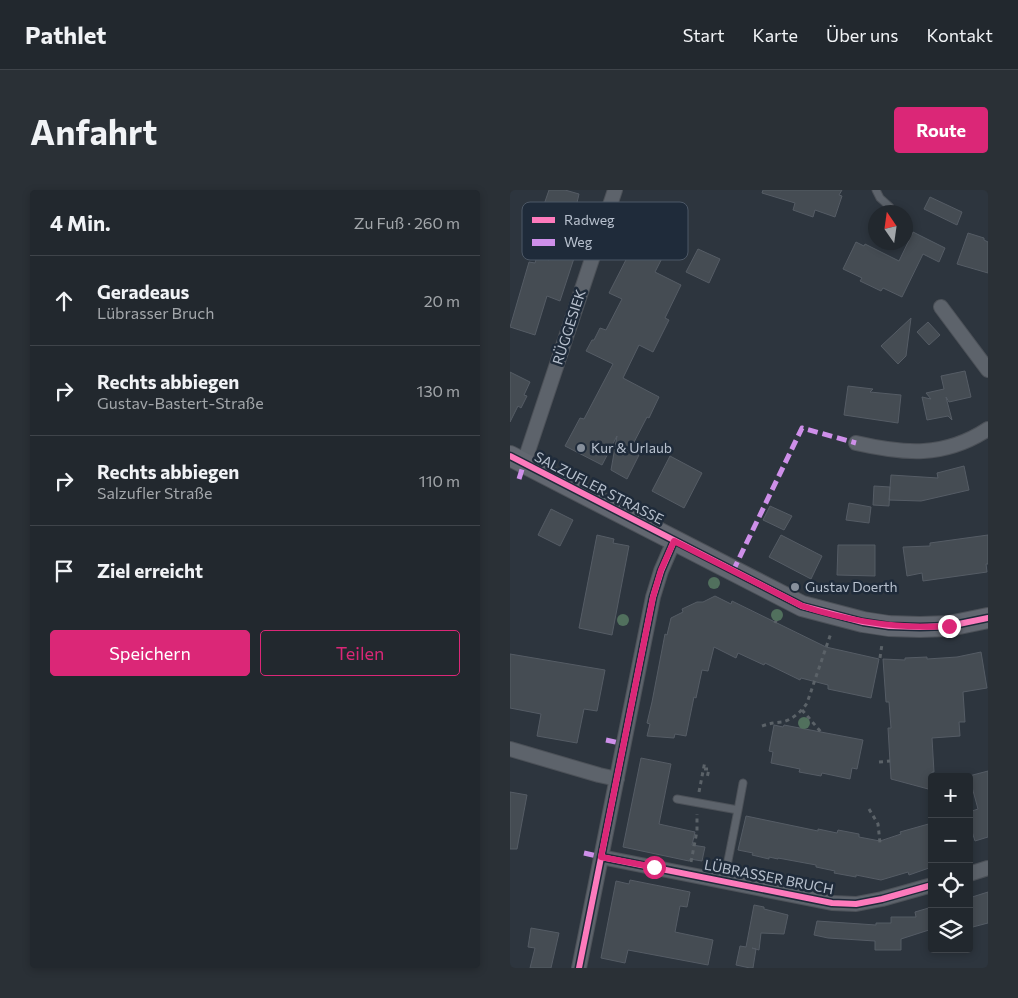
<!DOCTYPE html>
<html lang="de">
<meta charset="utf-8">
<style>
body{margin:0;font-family:Commissioner,sans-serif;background:#2a3036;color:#f1f3f6}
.controls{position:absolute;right:15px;bottom:15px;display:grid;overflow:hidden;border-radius:5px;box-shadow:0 2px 8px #0003}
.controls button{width:45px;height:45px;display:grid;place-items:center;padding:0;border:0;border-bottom:1px solid #3f444a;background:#22282e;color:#f1f3f6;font:25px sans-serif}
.compass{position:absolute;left:358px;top:15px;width:45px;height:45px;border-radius:50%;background:#22282e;box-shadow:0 2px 8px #0003;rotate:347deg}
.stop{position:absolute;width:15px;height:15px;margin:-11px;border:4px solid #db2777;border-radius:50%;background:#fff}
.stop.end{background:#db2777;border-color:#fff;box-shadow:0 1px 5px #0008}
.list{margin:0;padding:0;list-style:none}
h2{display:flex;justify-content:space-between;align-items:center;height:65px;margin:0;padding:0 20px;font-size:21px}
h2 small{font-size:16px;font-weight:400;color:#a2a6aa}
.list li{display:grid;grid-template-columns:32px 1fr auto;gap:15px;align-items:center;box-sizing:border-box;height:90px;padding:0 20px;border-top:1px solid #3f444a}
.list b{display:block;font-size:19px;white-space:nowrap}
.list p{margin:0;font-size:16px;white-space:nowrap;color:#a2a6aa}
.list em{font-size:16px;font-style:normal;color:#a2a6aa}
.actions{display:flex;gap:10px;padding:15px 20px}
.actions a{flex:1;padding:11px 0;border:1px solid #db2777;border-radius:5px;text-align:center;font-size:18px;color:#db2777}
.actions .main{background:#db2777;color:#fff}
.icon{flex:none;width:28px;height:28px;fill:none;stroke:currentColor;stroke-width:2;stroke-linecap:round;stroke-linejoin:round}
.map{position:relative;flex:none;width:478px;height:778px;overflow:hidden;border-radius:5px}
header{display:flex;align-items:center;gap:30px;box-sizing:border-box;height:70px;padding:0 25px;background:#22282e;border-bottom:1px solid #3f444a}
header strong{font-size:24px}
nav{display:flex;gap:28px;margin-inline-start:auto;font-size:18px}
.intro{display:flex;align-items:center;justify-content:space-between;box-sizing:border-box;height:120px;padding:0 30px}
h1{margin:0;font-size:35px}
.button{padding:12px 22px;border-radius:5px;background:#db2777;color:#fff;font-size:18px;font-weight:700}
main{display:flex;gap:30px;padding:0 30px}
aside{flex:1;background:#22282e;border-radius:5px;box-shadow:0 2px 8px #0003}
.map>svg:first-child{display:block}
.building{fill:#454c53;stroke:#555c65}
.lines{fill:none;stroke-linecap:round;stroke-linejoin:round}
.lane-casing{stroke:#4c5158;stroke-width:9}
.street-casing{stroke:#4c5158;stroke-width:16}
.secondary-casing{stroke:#4c5158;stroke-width:22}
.path{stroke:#5b6268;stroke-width:3;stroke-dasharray:4 4;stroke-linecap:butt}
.lane{stroke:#5d636b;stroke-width:7}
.street{stroke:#5d636b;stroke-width:14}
.secondary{stroke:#626770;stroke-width:20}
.quiet{stroke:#ce8fe9;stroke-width:5;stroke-dasharray:10 5;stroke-linecap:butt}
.cycleway-casing{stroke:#1f2b3a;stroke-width:9}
.cycleway{stroke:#fd7abc;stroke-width:6}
.tree{fill:#51705d}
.route{stroke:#db2777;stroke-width:6}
.poi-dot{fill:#87909c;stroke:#1f2b3a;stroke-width:2}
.labels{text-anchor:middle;stroke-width:5;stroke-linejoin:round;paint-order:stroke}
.street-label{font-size:14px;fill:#b8c1ce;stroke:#1f2b3a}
.poi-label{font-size:14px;fill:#b8c1ce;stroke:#1f2b3a;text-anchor:start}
.key{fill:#1f2b3a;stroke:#4d5866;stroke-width:1}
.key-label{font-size:14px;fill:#b8c1ce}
</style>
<header>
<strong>Pathlet</strong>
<nav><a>Start</a><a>Karte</a><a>Über uns</a><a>Kontakt</a></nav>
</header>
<div class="intro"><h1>Anfahrt</h1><a class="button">Route</a></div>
<main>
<aside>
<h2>4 Min.<small>Zu Fuß · 260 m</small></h2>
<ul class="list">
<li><svg class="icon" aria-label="ahead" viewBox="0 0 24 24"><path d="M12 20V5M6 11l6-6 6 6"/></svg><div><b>Geradeaus</b><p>Lübrasser Bruch</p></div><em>20 m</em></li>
<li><svg class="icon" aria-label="right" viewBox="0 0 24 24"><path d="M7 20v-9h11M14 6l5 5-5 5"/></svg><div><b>Rechts abbiegen</b><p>Gustav-Bastert-Straße</p></div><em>130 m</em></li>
<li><svg class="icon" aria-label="right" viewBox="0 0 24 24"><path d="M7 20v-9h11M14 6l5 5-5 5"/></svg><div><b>Rechts abbiegen</b><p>Salzufler Straße</p></div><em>110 m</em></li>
<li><svg class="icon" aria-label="arrive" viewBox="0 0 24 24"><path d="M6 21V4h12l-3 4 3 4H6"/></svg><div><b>Ziel erreicht</b></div></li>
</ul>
<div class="actions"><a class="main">Speichern</a><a>Teilen</a></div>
</aside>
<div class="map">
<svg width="478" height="778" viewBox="0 0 478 778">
<rect width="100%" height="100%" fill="#2d353e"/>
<path class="building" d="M 39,0 L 55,0 L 69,4 L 61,39 L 29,29 Z
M 253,0 L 332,0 L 329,5 L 332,6 L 325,27 L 305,20 L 303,27 L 283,20 L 285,13 L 252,3 Z
M 420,7 L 452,22 L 447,35 L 414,19 Z
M 133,25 L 166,41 L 145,82 L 171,95 L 155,128 L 159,130 L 143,162 L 129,155 L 113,188 L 149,207 L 139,228 L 137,227 L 121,258 L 129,265 L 117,289 L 101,280 L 107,246 L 92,275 L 55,256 L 70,228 L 74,229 L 103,174 L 76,161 L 82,150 L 84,150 L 90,138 L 96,140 L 112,109 L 99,103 L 121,60 L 117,58 Z
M 403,42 L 435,58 L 429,72 L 413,64 L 392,107 L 373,98 L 371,101 L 350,91 L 352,88 L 333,79 L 346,52 L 354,56 L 355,54 L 389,71 Z
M 458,43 L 474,48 L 474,50 L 478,52 L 478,83 L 447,74 Z
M 47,45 L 69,53 L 50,111 L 37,106 L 25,145 L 0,137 L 19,72 L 25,73 L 27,66 L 39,70 Z
M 188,59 L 210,69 L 199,93 L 176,82 Z
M 401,128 L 396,166 L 388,174 L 371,156 Z
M 418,132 L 430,145 L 419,155 L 407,142 Z
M 455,181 L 461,207 L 439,212 L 436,207 L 442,230 L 438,226 L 417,230 L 412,207 L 421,209 L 416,203 L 434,199 L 431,186 Z
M 0,182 L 20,192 L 14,205 L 17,206 L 11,218 L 8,216 L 0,232 Z
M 338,196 L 363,199 L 360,202 L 391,205 L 388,233 L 334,225 Z
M 160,266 L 192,283 L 174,318 L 142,301 Z
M 454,276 L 459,300 L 411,311 L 379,310 L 381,285 L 428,288 L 427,283 Z
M 364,296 L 380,297 L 379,316 L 363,315 Z
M 339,313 L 361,317 L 359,333 L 336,330 Z
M 260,316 L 282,326 L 274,340 L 253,330 Z
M 41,319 L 63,330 L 50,356 L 28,345 Z
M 87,345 L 104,349 L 103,353 L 119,356 L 102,445 L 69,438 Z
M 271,345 L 312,366 L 301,389 L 259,367 Z
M 478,345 L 478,374 L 476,374 L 477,382 L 413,391 L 412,383 L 397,386 L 393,357 L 420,356 L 420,353 Z
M 328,355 L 365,355 L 365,386 L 327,385 Z
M 205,406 L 221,414 L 222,411 L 316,457 L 369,469 L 361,508 L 318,499 L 318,495 L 291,488 L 290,490 L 255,473 L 254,475 L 228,463 L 226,468 L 204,457 L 198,481 L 192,480 L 186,508 L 184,507 L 176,546 L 165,544 L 164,548 L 137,546 L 140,534 L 137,533 L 142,512 L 155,444 L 157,445 L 161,428 L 173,422 L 172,419 L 187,412 L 193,412 Z
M 471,462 L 477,498 L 453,502 L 455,532 L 449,532 L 450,546 L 422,548 L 424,582 L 422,582 L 422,600 L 381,589 L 378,538 L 381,538 L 379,512 L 376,512 L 373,469 L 395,470 L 395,468 L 417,467 L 417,469 L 447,467 Z
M 0,464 L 95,480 L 87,521 L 74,519 L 67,553 L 27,546 L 31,524 L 0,518 Z
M 264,535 L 273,537 L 274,535 L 353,550 L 347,579 L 342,578 L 340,589 L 312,583 L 311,586 L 289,582 L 290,579 L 261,573 L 263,562 L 259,561 Z
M 131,568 L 161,574 L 149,634 L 185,642 L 182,655 L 195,657 L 192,671 L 180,669 L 179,671 L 113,657 Z
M 478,581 L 478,647 L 465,651 L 459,632 L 459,622 L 468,619 L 459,586 Z
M 0,602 L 17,605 L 7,659 L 0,659 Z
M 236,626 L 308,641 L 308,639 L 327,643 L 328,640 L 349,644 L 349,647 L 370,651 L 391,644 L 390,642 L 422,633 L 422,675 L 419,676 L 419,678 L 399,685 L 398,682 L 371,690 L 346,685 L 346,687 L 324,683 L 325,681 L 306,677 L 306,675 L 268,668 L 268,669 L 259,667 L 259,669 L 242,665 L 243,663 L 228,660 Z
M 120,690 L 180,702 L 177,717 L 170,716 L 165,742 L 203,750 L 198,775 L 118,760 L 115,773 L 91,768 L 106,691 L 119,694 Z
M 478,702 L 478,733 L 459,738 L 459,708 Z
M 244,715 L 254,717 L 254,719 L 278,725 L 274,744 L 251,743 L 249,760 L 242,758 L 246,759 L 243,778 L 240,778 L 226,775 L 230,756 L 236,757 Z
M 422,717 L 422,739 L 391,749 L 391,760 L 365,760 L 365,751 L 318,748 L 304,745 L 307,731 L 366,735 L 366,733 L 381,733 L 381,727 L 406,727 L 405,722 Z
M 21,738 L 49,743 L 41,778 L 20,778 L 25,758 L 18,757 Z"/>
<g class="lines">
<g class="lane-casing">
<path id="lane" d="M 366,0 L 370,8 L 380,17
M 167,609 L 228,620 L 233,593
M 214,691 L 228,620"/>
</g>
<g class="street-casing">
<path id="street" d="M 431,117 L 478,180
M 346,253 C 394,264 434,268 478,239
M 14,273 L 105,0
M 0,559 L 89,585 L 107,589
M 91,667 L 322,713 L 346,714 L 372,709 L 422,695
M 459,684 L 478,678
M 69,778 L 143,407 L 151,381 L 164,351"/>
</g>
<g class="secondary-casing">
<path id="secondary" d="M 0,266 L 292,416 L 353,432 L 379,436 L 410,437 L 439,436 L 478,428"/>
</g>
<path class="path" d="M 265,433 L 269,424
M 370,468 L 372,454
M 292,520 L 311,542
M 252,536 C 261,533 263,533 272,532 C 282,530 292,521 297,513 L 321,443
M 369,572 L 380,571
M 194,579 L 199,579 L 197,588
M 189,602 L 195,571
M 359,619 L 368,634 L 370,653
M 181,672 L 187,641 L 187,624"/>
<use href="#lane" class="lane"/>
<use href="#street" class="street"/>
<use href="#secondary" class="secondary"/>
<path class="quiet" d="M 9,289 L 14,273
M 223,381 L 292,238 L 346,253
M 96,550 L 114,554
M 74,663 L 91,667"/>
<g class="cycleway-casing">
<path id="cycleway" d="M 0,266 L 292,416 L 353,432 L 379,436 L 410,437 L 439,436 L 478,428
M 91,667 L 322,713 L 346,714 L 372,709 L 422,695
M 69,778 L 143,407 L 151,381 L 164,351"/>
</g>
<use href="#cycleway" class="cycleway"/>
</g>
<g class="tree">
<circle cx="204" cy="393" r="6"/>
<circle cx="267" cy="425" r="6"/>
<circle cx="113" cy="430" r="6"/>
<circle cx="294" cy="533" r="6"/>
</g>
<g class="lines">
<path class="route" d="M 144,677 L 91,667 L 143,407 L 151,380 L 164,351 L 292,416 C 341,432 388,439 439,436"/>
</g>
<g class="poi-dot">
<circle cx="71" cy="258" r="5"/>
<circle cx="285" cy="397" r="5"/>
</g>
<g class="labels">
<g class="street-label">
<text transform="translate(59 137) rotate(-72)" y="5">RÜGGESIEK</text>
<text transform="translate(89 298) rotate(27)" y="5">SALZUFLER STRASSE</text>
<text transform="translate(259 687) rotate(11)" y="5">LÜBRASSER BRUCH</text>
</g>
<g class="poi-label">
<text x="81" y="263">Kur &amp; Urlaub</text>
<text x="295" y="402">Gustav Doerth</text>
</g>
</g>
<rect x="12" y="12" width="166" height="58" rx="8" class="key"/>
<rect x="22" y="27" width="23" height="6" fill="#fd7abc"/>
<rect x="22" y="49" width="23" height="7" fill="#ce8fe9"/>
<g class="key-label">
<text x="54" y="35">Radweg</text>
<text x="54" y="57">Weg</text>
</g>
</svg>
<div class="controls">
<button>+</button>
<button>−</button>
<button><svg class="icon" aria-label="locate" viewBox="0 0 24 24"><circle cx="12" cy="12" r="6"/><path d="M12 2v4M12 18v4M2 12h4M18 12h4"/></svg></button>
<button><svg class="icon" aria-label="layers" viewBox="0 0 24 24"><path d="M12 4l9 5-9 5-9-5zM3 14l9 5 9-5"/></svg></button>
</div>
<svg class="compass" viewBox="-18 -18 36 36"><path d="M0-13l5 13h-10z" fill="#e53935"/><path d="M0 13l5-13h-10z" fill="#a2a6aa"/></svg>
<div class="stop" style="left:144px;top:677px"></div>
<div class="stop end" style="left:439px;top:436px"></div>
</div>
</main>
